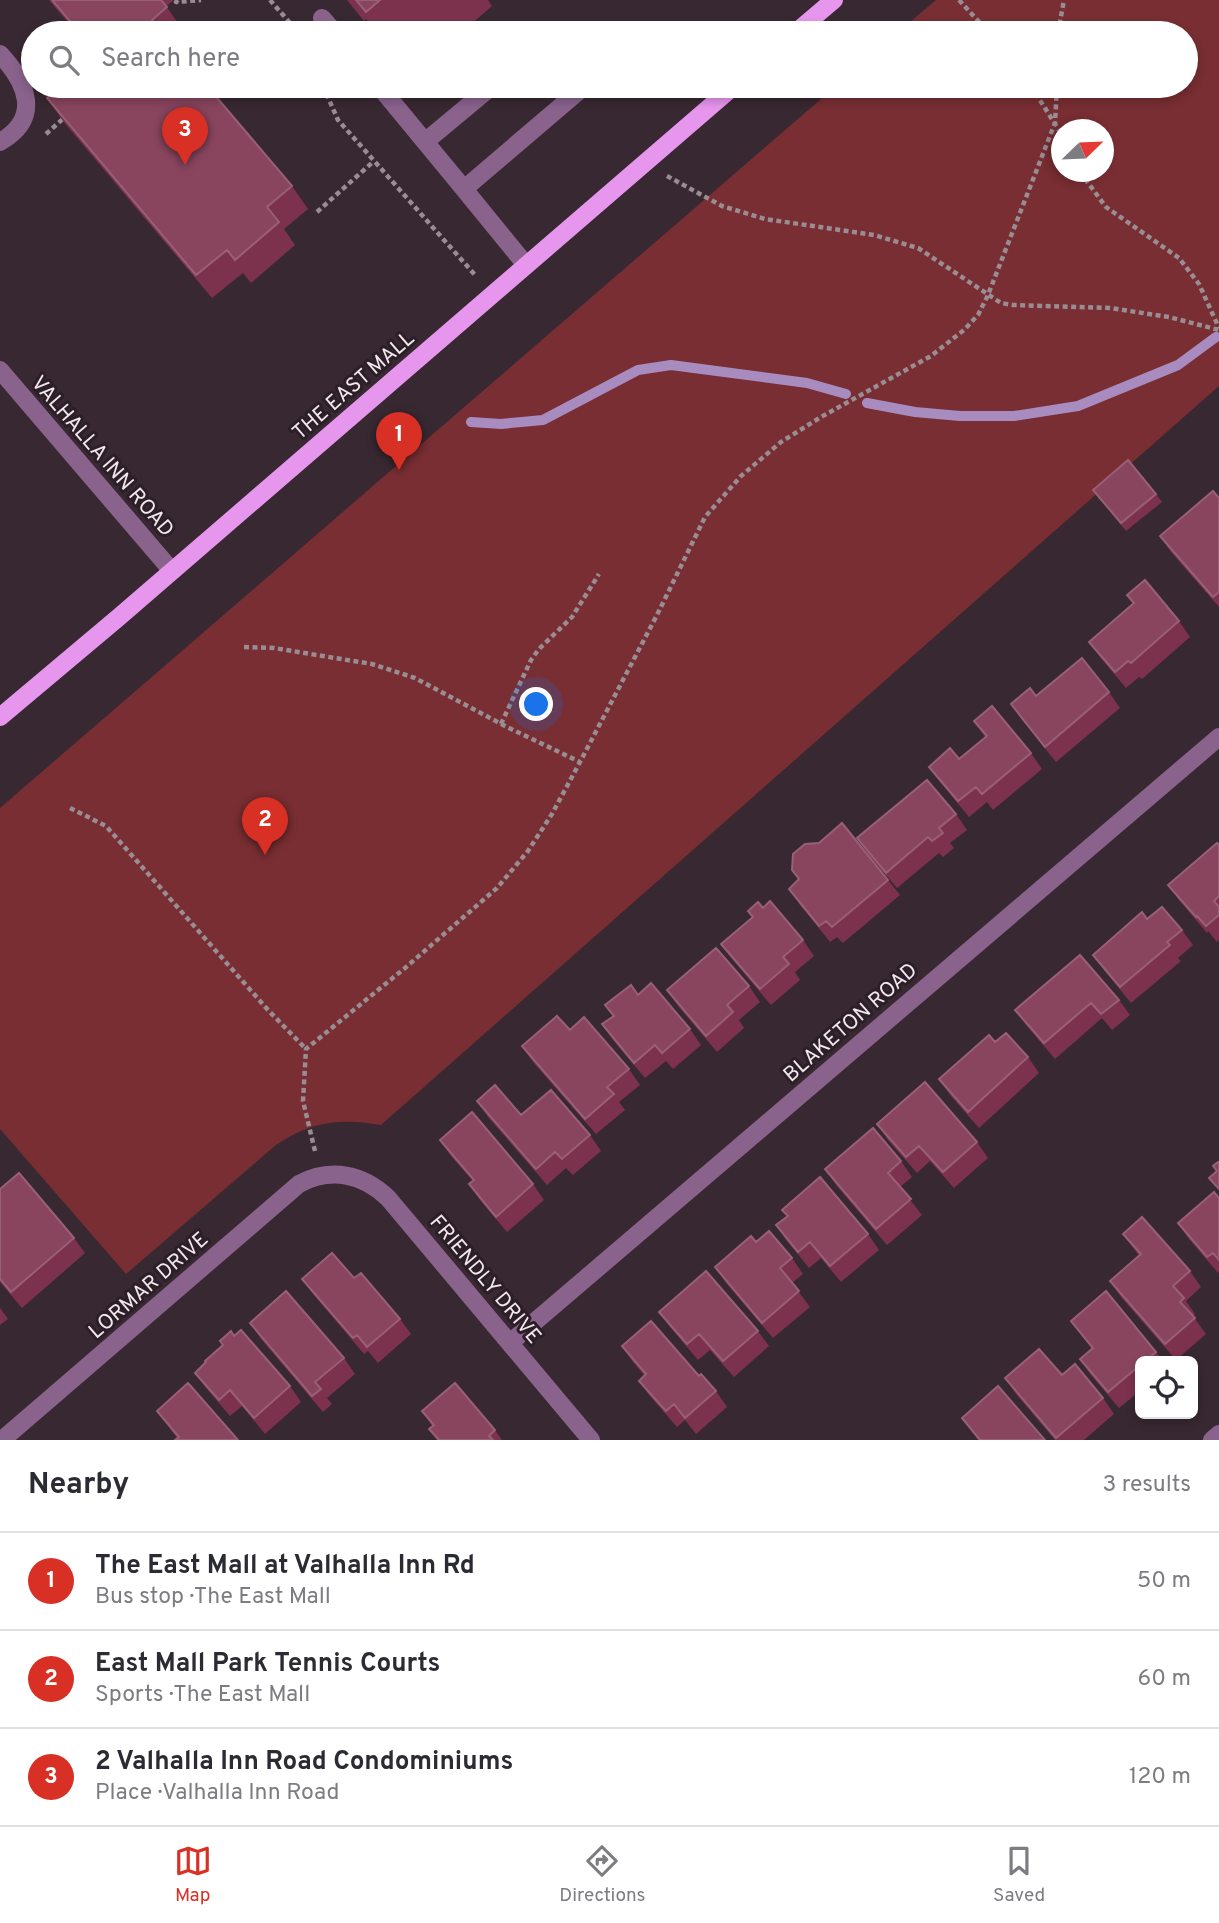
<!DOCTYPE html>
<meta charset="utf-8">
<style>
body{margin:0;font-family:Overpass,sans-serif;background:#f7f7f7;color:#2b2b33}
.controls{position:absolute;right:21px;bottom:21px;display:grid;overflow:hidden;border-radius:10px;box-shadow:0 4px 10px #0003}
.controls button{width:63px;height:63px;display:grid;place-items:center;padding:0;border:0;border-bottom:2px solid #e1e1e2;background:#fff;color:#2b2b33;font:35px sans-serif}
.compass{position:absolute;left:1051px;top:119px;width:63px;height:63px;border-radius:50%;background:#fff;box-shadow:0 4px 10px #0003;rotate:67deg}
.you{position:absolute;left:537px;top:705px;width:24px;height:24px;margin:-18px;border:5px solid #fff;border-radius:50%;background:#1a73e8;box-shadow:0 0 0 10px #1a73e833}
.badge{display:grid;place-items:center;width:46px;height:46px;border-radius:50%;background:#d93025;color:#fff;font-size:23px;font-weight:700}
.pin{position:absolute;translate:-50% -58px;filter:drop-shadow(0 2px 4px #0008)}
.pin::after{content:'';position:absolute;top:37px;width:24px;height:21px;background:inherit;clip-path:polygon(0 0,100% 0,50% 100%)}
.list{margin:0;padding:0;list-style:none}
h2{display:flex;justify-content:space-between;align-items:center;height:91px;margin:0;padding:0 28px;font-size:30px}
h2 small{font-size:23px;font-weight:400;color:#7c7c81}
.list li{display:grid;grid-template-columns:46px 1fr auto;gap:21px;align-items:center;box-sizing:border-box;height:98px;padding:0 28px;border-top:2px solid #e1e1e2}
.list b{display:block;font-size:26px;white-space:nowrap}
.list p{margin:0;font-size:23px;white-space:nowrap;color:#7c7c81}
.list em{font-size:23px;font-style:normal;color:#7c7c81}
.icon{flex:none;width:38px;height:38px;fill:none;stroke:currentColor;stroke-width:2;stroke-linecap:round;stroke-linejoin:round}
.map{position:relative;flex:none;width:1219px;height:1440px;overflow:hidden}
.search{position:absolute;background:#fff;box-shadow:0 4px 10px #0003;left:21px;right:21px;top:21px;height:77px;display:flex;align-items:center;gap:18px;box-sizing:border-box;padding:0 24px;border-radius:38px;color:#7c7c81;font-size:26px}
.sheet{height:385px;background:#fff}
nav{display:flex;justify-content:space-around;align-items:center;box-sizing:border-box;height:98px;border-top:2px solid #e1e1e2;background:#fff;font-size:19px;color:#7c7c81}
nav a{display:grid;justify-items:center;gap:4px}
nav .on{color:#d93025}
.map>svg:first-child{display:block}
.green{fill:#782e32;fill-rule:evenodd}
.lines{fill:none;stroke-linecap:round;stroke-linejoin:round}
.stream{stroke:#a88cc0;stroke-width:10}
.path{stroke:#998c93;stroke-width:4.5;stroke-dasharray:5 3.5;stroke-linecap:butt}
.minor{stroke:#8a638d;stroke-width:18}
.major{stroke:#e796ee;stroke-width:18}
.wall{fill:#7c324d}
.building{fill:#89455e;stroke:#995f75;stroke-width:2}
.labels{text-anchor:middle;stroke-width:6;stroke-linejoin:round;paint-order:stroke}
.street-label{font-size:21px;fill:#f3e8ee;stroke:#2d1f27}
</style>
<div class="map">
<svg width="1219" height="1440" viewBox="0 0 1219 1440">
<rect width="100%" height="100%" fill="#382831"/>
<path class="green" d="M 936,0 L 1219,0 L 1219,386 L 381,1125 C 340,1118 312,1121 276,1145 L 126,1274 L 0,1129 L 0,808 L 836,86 L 1186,86 L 1186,33 L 897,33 ZM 1062,130 L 1104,130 L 1104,172 L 1062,172 Z"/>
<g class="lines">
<path class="stream" d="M 867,403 L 915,412 L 960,416 L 1014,416 L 1078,406 L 1178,365 L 1216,337
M 471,422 L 501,424 L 543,420 L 638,370 L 671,365 L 807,383 L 846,394"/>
<path class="path" d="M 178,0 L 176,2 L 201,0
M 270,0 L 297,31
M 959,0 L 989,33
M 1058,33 L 1064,0
M 323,86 L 338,120 L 475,275
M 1031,86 L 1062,135
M 46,134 L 65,117
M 1080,172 L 1106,207 L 1179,258 L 1199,284 L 1219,328
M 667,176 L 722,206 L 765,219 L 874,235 L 918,248 L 1001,303 L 1013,305 L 1110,308 L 1169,317 L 1219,330
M 317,212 L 374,161
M 244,647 L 274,648 L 372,664 L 415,678 L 507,727 L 580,762
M 501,724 L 531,660 L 539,649 L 572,617 L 599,574
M 70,808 L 106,826 L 268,1010 L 306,1049
M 315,1151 L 303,1101 L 306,1049 L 405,968 L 497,888 L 528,851 L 552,814 L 580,762 L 657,615 L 705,517 L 741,476 L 781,442 L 821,417 L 931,356 L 964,330 L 978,315 L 988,295 L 1055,123 L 1057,86"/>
<path class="minor" d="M 322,18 L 335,33
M 0,54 C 27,83 42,118 0,142
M 379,86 L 464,189 L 580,90 L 577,86
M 426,141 L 492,86
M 464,189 L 526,265
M 0,370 L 172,571
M 510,1343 L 1219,737
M 2,1440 L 299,1184 C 331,1167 363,1174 388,1198 L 591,1440
M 1212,1440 L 1219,1434"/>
<path class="major" d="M 795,33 L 834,0
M 0,717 L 119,617 L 734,86"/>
</g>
<path class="wall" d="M 49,0 L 174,0 L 166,6 L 183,30 L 179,33 L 77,33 Z
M 347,0 L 488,0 L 492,6 L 461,33 L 376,33 L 366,19 L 364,21 Z
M 47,98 L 292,186 L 308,209 L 284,229 L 295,245 L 251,283 L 243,273 L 212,298 L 63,121 Z
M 1093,490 L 1156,494 L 1162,502 L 1126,531 Z
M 1219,498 L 1219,607 L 1171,552 L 1160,536 Z
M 1127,595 L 1179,621 L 1190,637 L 1142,679 L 1139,677 L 1126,688 L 1100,657 L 1089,642 L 1133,604 Z
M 1109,692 L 1120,708 L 1056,762 L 1022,720 L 1011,704 L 1036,696 Z
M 974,721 L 1031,753 L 1042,769 L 993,810 L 987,802 L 969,817 L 940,782 L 929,767 L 959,759 L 985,737 Z
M 956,814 L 967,830 L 950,843 L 954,848 L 943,857 L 939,853 L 897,888 L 868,854 L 857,838 Z
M 1219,844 L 1219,940 L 1217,942 L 1208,931 L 1207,933 L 1179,900 L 1168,885 Z
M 792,870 L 888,880 L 900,895 L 843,943 L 837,937 L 830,942 L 800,905 L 789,889 L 798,879 Z
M 763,908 L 803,940 L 814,956 L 795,972 L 800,980 L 771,1005 L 732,959 L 721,944 L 752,917 L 748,911 Z
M 1147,919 L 1182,930 L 1193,945 L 1178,958 L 1181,961 L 1131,1003 L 1104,970 L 1093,955 Z
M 749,986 L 760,1002 L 739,1020 L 744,1028 L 717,1052 L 678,1006 L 667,990 Z
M 638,995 L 690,1029 L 701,1045 L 673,1069 L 666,1061 L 645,1078 L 613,1040 L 602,1024 L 613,1016 L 605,1005 Z
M 1119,1000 L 1130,1015 L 1112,1030 L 1102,1018 L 1055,1059 L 1026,1025 L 1015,1010 Z
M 570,1030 L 629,1069 L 640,1085 L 619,1102 L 625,1110 L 596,1134 L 533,1062 L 522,1046 Z
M 995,1042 L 1028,1057 L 1039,1073 L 979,1128 L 950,1095 L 939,1079 Z
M 477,1101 L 521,1115 L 590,1135 L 601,1151 L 573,1175 L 566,1168 L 547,1185 L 488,1117 Z
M 877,1124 L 977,1142 L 988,1158 L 954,1188 L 930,1161 L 917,1173 L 888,1140 Z
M 440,1140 L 533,1184 L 544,1200 L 507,1232 L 480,1200 L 469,1184 L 473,1181 L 451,1156 Z
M 901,1161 L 912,1177 L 900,1187 L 922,1215 L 887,1245 L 836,1185 L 825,1169 Z
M 0,1189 L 74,1238 L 85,1253 L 22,1308 L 0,1282 Z
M 1219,1198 L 1219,1272 L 1218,1273 L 1189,1239 L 1178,1223 Z
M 782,1210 L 868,1234 L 879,1250 L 841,1282 L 821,1258 L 809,1268 L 787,1241 L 776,1225 L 787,1216 Z
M 1123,1234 L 1190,1271 L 1201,1287 L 1186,1301 L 1195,1314 L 1193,1316 L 1206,1334 L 1176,1360 L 1121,1297 L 1110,1281 L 1139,1256 Z
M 756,1242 L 792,1258 L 803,1274 L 792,1283 L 810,1307 L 773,1338 L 726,1283 L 715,1267 Z
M 354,1278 L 400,1319 L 411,1334 L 378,1363 L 368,1351 L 364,1354 L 313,1294 L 302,1279 Z
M 0,1308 L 8,1319 L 0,1325 Z
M 659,1312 L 758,1331 L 769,1346 L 734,1377 L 710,1350 L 698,1360 L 670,1327 Z
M 1071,1321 L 1156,1352 L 1163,1361 L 1140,1361 L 1140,1391 L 1119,1408 L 1091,1375 L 1080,1359 L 1092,1349 Z
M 250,1323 L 344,1358 L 355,1374 L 327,1398 L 332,1404 L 323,1412 L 261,1339 Z
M 234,1336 L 290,1386 L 301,1402 L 265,1434 L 242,1406 L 230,1416 L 206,1388 L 195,1373 L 223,1345 L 220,1341 Z
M 622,1346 L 699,1376 L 716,1391 L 727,1407 L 696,1434 L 685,1420 L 677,1427 L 650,1396 L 639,1381 L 644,1375 L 633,1362 Z
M 1062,1375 L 1103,1398 L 1114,1414 L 1084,1440 L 1055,1440 L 1016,1394 L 1005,1378 Z
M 157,1411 L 238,1440 L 177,1438 Z
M 422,1411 L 495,1430 L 502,1440 L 437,1440 L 429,1429 L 432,1426 Z
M 962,1418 L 1045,1440 L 978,1440 Z"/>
<path class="building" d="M 52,0 L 161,0 L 167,7 L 152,20 L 163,33 L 80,33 Z
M 356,0 L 380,0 L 366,12 Z
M 62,86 L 207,86 L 292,186 L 267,207 L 279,222 L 235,260 L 227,250 L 196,275 L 47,98 Z
M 1128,460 L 1156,494 L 1121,523 L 1093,490 Z
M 1213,491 L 1219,498 L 1219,592 L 1213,597 L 1160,536 Z
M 1145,580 L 1179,621 L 1131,663 L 1128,661 L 1115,672 L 1089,642 L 1134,603 L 1127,595 Z
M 1082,658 L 1109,692 L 1045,747 L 1011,704 L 1030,688 L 1036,696 Z
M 992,706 L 1031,753 L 982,794 L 976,787 L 958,801 L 929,767 L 950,748 L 959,759 L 987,736 L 974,721 Z
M 927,780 L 956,814 L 939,828 L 943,833 L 932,841 L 928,837 L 886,873 L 857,838 Z
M 842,823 L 888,880 L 832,927 L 826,921 L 819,926 L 789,889 L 799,879 L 792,870 L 793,854 L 805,844 L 819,843 Z
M 1217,843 L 1219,844 L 1219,896 L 1214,901 L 1219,907 L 1219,915 L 1206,926 L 1197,916 L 1196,917 L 1168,885 Z
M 770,901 L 803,940 L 783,957 L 789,964 L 760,989 L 721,944 L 753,917 L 748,911 L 758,902 L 763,908 Z
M 1162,907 L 1182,930 L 1167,942 L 1170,945 L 1120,987 L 1093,955 L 1142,912 L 1147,919 Z
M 716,948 L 749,986 L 727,1005 L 733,1012 L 706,1036 L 667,990 Z
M 1080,955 L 1119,1000 L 1101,1014 L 1091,1003 L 1044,1043 L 1015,1010 Z
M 651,983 L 690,1029 L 662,1053 L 655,1045 L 634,1063 L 602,1024 L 614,1016 L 605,1005 L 631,985 L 638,995 Z
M 557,1016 L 570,1030 L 584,1017 L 629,1069 L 607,1087 L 614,1094 L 585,1119 L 522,1046 Z
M 1006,1033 L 1028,1057 L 968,1112 L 939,1079 L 989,1035 L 995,1042 Z
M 925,1082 L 977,1142 L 943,1172 L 919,1146 L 906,1157 L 877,1124 Z
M 495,1085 L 521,1115 L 551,1090 L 590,1135 L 562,1159 L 555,1152 L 536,1169 L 477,1101 Z
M 472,1112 L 533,1184 L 496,1217 L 469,1184 L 474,1180 L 440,1140 Z
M 873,1128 L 901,1161 L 888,1173 L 911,1199 L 876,1229 L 825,1169 Z
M 1218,1162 L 1219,1162 L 1219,1189 L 1209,1178 L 1217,1171 L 1213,1166 Z
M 19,1173 L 74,1238 L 11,1292 L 0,1279 L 0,1189 Z
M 820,1177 L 868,1234 L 830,1266 L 810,1242 L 798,1252 L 776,1225 L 788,1216 L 782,1210 Z
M 1214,1192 L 1219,1198 L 1219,1260 L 1213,1253 L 1207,1257 L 1178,1223 Z
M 1142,1217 L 1190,1271 L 1173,1286 L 1184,1298 L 1180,1302 L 1195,1318 L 1165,1344 L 1110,1281 L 1141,1254 L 1123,1234 Z
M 769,1231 L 792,1258 L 780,1268 L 799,1291 L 762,1323 L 715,1267 L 751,1236 L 756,1242 Z
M 332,1253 L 354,1278 L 361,1273 L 400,1319 L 367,1347 L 357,1335 L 353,1338 L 302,1279 Z
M 706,1271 L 758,1331 L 723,1361 L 699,1334 L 687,1344 L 659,1312 Z
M 286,1291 L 344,1358 L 315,1382 L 321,1389 L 312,1396 L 250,1323 Z
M 1106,1291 L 1156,1352 L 1145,1361 L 1140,1361 L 1140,1365 L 1108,1392 L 1080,1359 L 1093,1348 L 1071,1321 Z
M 651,1321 L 699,1376 L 701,1374 L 716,1391 L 685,1418 L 674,1404 L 666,1411 L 639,1381 L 646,1374 L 622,1346 Z
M 241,1330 L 290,1386 L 254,1418 L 230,1390 L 219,1400 L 195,1373 L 206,1362 L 205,1361 L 223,1345 L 220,1341 L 231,1331 L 234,1336 Z
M 1039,1349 L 1062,1375 L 1075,1364 L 1103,1398 L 1056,1438 L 1005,1378 Z
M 188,1383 L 238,1440 L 175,1440 L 179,1437 L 157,1411 Z
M 455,1383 L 495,1430 L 489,1436 L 493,1440 L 439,1440 L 429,1429 L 434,1425 L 422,1411 Z
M 998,1386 L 1045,1440 L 980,1440 L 962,1418 Z"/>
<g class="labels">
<g class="street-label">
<text transform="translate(353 385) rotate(-41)" y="7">THE EAST MALL</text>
<text transform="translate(103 456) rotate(49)" y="7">VALHALLA INN ROAD</text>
<text transform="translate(850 1022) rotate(-41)" y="7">BLAKETON ROAD</text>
<text transform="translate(486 1279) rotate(50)" y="7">FRIENDLY DRIVE</text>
<text transform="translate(148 1285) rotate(-41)" y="7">LORMAR DRIVE</text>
</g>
</g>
</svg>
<div class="controls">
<button><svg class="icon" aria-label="locate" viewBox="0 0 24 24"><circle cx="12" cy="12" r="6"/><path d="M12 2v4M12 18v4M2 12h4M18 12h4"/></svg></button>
</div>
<svg class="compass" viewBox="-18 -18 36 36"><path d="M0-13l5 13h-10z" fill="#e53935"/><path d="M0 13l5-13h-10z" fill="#7c7c81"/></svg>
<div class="you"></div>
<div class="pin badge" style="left:399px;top:470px">1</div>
<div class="pin badge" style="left:265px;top:855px">2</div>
<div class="pin badge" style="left:185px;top:165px">3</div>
<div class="search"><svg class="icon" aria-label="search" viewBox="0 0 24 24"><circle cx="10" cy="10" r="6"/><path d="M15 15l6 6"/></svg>Search here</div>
</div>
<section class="sheet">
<h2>Nearby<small>3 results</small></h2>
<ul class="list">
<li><span class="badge">1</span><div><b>The East Mall at Valhalla Inn Rd</b><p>Bus stop · The East Mall</p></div><em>50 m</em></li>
<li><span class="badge">2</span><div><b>East Mall Park Tennis Courts</b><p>Sports · The East Mall</p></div><em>60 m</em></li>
<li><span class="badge">3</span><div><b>2 Valhalla Inn Road Condominiums</b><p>Place · Valhalla Inn Road</p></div><em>120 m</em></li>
</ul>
</section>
<nav>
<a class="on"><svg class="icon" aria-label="map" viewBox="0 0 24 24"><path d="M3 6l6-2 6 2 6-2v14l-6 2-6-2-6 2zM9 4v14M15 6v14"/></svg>Map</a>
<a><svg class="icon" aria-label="directions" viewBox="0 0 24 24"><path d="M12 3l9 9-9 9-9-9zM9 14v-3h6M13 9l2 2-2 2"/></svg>Directions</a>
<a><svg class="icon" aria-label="saved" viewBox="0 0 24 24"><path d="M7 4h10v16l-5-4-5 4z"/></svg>Saved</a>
</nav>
